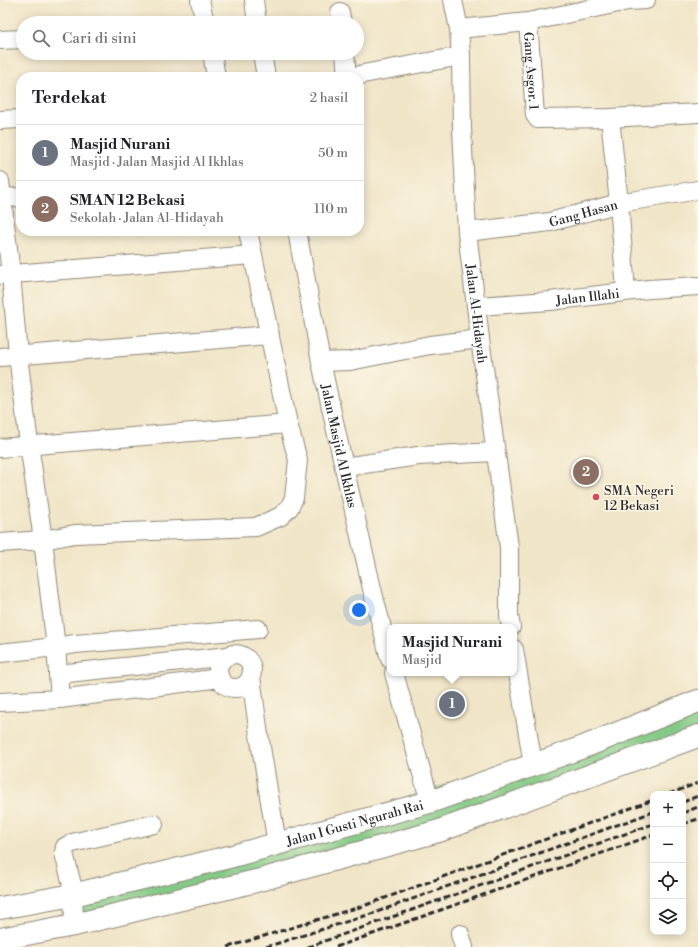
<!DOCTYPE html>
<html lang="id">
<meta charset="utf-8">
<style>
body{margin:0;font-family:"Libre Bodoni",serif;background:#f2f2f2;color:#202124}
.controls{position:absolute;right:12px;bottom:12px;display:grid;overflow:hidden;border-radius:8px;box-shadow:0 2px 10px #0003}
.controls button{width:36px;height:36px;display:grid;place-items:center;padding:0;border:0;border-bottom:1px solid #e0e0e0;background:#fff;color:#202124;font:20px sans-serif}
.you{position:absolute;left:359px;top:610px;width:14px;height:14px;margin:-10px;border:3px solid #fff;border-radius:50%;background:#1a73e8;box-shadow:0 0 0 6px #1a73e833}
.badge{display:grid;place-items:center;width:26px;height:26px;border-radius:50%;background:#d1495b;color:#fff;font-size:13px;font-weight:700}
.pin{position:absolute;translate:-50% -50%;border:2px solid #fff;box-shadow:0 1px 4px #0006}
.popup{position:absolute;left:387px;top:624px;width:130px;height:52px;box-sizing:border-box;display:grid;place-content:center;border-radius:8px;background:#fff;filter:drop-shadow(0 1px 3px #0005);font-size:13px;white-space:nowrap;color:#757577}
.popup b{font-size:15px;color:#202124}
.popup::after{content:'';position:absolute;left:50%;top:100%;margin-left:-8px;border:8px solid transparent;border-top-color:#fff}
.list{margin:0;padding:0;list-style:none}
h2{display:flex;justify-content:space-between;align-items:center;height:52px;margin:0;padding:0 16px;font-size:17px}
h2 small{font-size:13px;font-weight:400;color:#757577}
.list li{display:grid;grid-template-columns:26px 1fr auto;gap:12px;align-items:center;box-sizing:border-box;height:56px;padding:0 16px;border-top:1px solid #e0e0e0}
.list b{display:block;font-size:15px;white-space:nowrap}
.list p{margin:0;font-size:13px;white-space:nowrap;color:#757577}
.list em{font-size:13px;font-style:normal;color:#757577}
.icon{flex:none;width:22px;height:22px;fill:none;stroke:currentColor;stroke-width:2;stroke-linecap:round;stroke-linejoin:round}
.map{position:relative;flex:none;width:698px;height:947px;overflow:hidden}
.search{position:absolute;background:#fff;box-shadow:0 2px 10px #0003;left:16px;top:16px;width:348px;height:44px;display:flex;align-items:center;gap:10px;box-sizing:border-box;padding:0 14px;border-radius:22px;color:#757577;font-size:15px}
.panel{position:absolute;background:#fff;box-shadow:0 2px 10px #0003;left:16px;top:72px;width:348px;height:164px;border-radius:16px}
.map>svg:first-child{display:block}
.green{fill:#83ca86;stroke:#577a58}
.lines{fill:none;stroke-linecap:round;stroke-linejoin:round}
.street-casing{stroke:#8e8879;stroke-width:20}
.primary-casing{stroke:#8e8879;stroke-width:24}
.street{stroke:#fff;stroke-width:18}
.primary{stroke:#fff;stroke-width:22}
.rail{stroke:#2b2b2b;stroke-width:3;stroke-dasharray:6 3;stroke-linecap:butt}
.poi-dot{fill:#d1495b;stroke:#fcf5e5;stroke-width:1.5}
.labels{text-anchor:middle;stroke-width:3;stroke-linejoin:round;paint-order:stroke}
.street-label{font-size:13px;fill:#2b2b2b;stroke:#fcf5e5}
.poi-label{font-size:13px;fill:#2b2b2b;stroke:#fcf5e5;text-anchor:start}
</style>
<div class="map">
<svg width="698" height="947" viewBox="0 0 698 947">
<rect width="100%" height="100%" fill="#fcf5e5"/>
<filter id="ink" filterUnits="userSpaceOnUse"><feTurbulence type="fractalNoise" baseFrequency=".025" numOctaves="2"/><feDisplacementMap in="SourceGraphic" scale="8" xChannelSelector="R" yChannelSelector="G"/><feConvolveMatrix kernelMatrix="1 2 1 2 8 2 1 2 1" color-interpolation-filters="sRGB"/></filter>
<filter id="wash" filterUnits="userSpaceOnUse"><feTurbulence type="fractalNoise" baseFrequency=".012" numOctaves="4" result="noise"/><feDisplacementMap in="SourceGraphic" scale="16" xChannelSelector="R" yChannelSelector="G"/><feGaussianBlur stdDeviation="0.9" result="paint"/><feColorMatrix in="noise" values="0 0 0 0 0 0 0 0 0 0 0 0 0 0 0 0 0 1.4 0 .05"/><feComposite in="paint" operator="in"/></filter>
<g filter="url(#wash)">
<rect width="100%" height="100%" fill="#f0e5c7"/>
<path class="green" d="M 698,701 L 698,736 L 439,831 L 74,925 L 73,895 L 229,857 Z"/>
</g>
<g filter="url(#ink)">
<g class="lines">
<g class="street-casing">
<g id="street">
<path d="M 200,0 L 205,23"/>
<path d="M 254,0 L 257,23"/>
<path id="s1" d="M 453,0 L 459,29 L 461,56 L 462,128 L 467,232 L 480,339 L 509,547 L 509,615 L 511,627"/>
<path d="M 340,12 L 342,23"/>
<path id="s2" d="M 528,22 L 535,115 L 538,119 L 610,118 L 698,113"/>
<path d="M 459,29 L 528,22 L 628,1 L 646,0"/>
<path d="M 0,40 L 23,39"/>
<path d="M 212,53 L 216,77"/>
<path d="M 262,53 L 266,77"/>
<path d="M 345,53 L 347,77"/>
<path d="M 356,77 L 363,74 L 461,56"/>
<path d="M 610,118 L 619,203 L 626,291"/>
<path d="M 0,120 L 21,119"/>
<path d="M 0,181 L 11,274 L 18,355 L 29,444 L 43,540 L 56,647 L 60,699"/>
<path d="M 0,198 L 21,197"/>
<path id="s3" d="M 297,231 L 321,362 L 344,467 L 373,593 L 390,659"/>
<path id="s4" d="M 467,232 L 550,222 L 619,203 L 698,190"/>
<path d="M 0,275 L 253,255"/>
<path id="s5" d="M 477,306 L 550,301 L 649,289 L 698,286"/>
<path d="M 0,357 L 270,335"/>
<path d="M 321,362 L 350,361 L 430,345 L 480,339"/>
<path d="M 0,448 L 288,424"/>
<path d="M 344,467 L 418,456 L 495,452"/>
<path d="M 0,543 L 43,540 L 75,534 L 256,527 L 281,516 L 289,508 L 294,498 L 298,460 L 288,424 L 248,231"/>
<path d="M 514,649 L 533,765"/>
<path d="M 0,653 L 56,647 L 75,644 L 258,629"/>
<circle cx="235" cy="671" r="17"/>
<path d="M 394,673 L 430,802"/>
<path d="M 58,674 L 229,656"/>
<path d="M 251,677 L 259,735 L 277,844"/>
<path d="M 0,702 L 60,699 L 220,678"/>
<path d="M 74,925 L 73,889 L 64,853 L 65,847 L 72,843 L 154,824"/>
<path d="M 460,934 L 464,947"/>
</g>
</g>
<g class="primary-casing">
<g id="primary">
<path id="s6" d="M 0,908 L 73,895 L 229,857 L 430,802 L 586,746 L 698,701"/>
<path d="M 0,939 L 74,925 L 256,881 L 439,831 L 698,736"/>
</g>
</g>
<use href="#street" class="street"/>
<use href="#primary" class="primary"/>
<path class="rail" d="M 669,794 L 698,783
M 683,802 L 698,796
M 683,813 L 698,807
M 683,824 L 698,819
M 228,947 L 366,905 L 653,800
M 266,947 L 374,913 L 653,812
M 308,947 L 653,824
M 336,947 L 653,835"/>
</g>
</g>
<circle class="poi-dot" cx="596" cy="497" r="4"/>
<g class="labels">
<g class="street-label">
<text dy="5" stroke="none"><textPath href="#s2" startOffset="49">Gang Asgor. 1</textPath></text>
<text dy="5" stroke="none"><textPath href="#s4" startOffset="118">Gang Hasan</textPath></text>
<text dy="5" stroke="none"><textPath href="#s5" startOffset="111">Jalan Illahi</textPath></text>
<text dy="5" stroke="none"><textPath href="#s1" startOffset="315">Jalan Al-Hidayah</textPath></text>
<text dy="5" stroke="none"><textPath href="#s3" startOffset="219">Jalan Masjid Al Ikhlas</textPath></text>
<text dy="5" stroke="none"><textPath href="#s6" startOffset="365">Jalan I Gusti Ngurah Rai</textPath></text>
</g>
<g class="poi-label">
<text x="604" y="495">SMA Negeri<tspan x="604" dy="15">12 Bekasi</tspan></text>
</g>
</g>
</svg>
<div class="controls">
<button>+</button>
<button>−</button>
<button><svg class="icon" aria-label="locate" viewBox="0 0 24 24"><circle cx="12" cy="12" r="6"/><path d="M12 2v4M12 18v4M2 12h4M18 12h4"/></svg></button>
<button><svg class="icon" aria-label="layers" viewBox="0 0 24 24"><path d="M12 4l9 5-9 5-9-5zM3 14l9 5 9-5"/></svg></button>
</div>
<div class="you"></div>
<div class="pin badge" style="left:452px;top:704px;background:#6b7280">1</div>
<div class="popup"><b>Masjid Nurani</b>Masjid</div>
<div class="pin badge" style="left:586px;top:472px;background:#8d6e63">2</div>
<div class="search"><svg class="icon" aria-label="search" viewBox="0 0 24 24"><circle cx="10" cy="10" r="6"/><path d="M15 15l6 6"/></svg>Cari di sini</div>
<section class="panel">
<h2>Terdekat<small>2 hasil</small></h2>
<ul class="list">
<li><span class="badge" style="background:#6b7280">1</span><div><b>Masjid Nurani</b><p>Masjid · Jalan Masjid Al Ikhlas</p></div><em>50 m</em></li>
<li><span class="badge" style="background:#8d6e63">2</span><div><b>SMAN 12 Bekasi</b><p>Sekolah · Jalan Al-Hidayah</p></div><em>110 m</em></li>
</ul>
</section>
</div>
